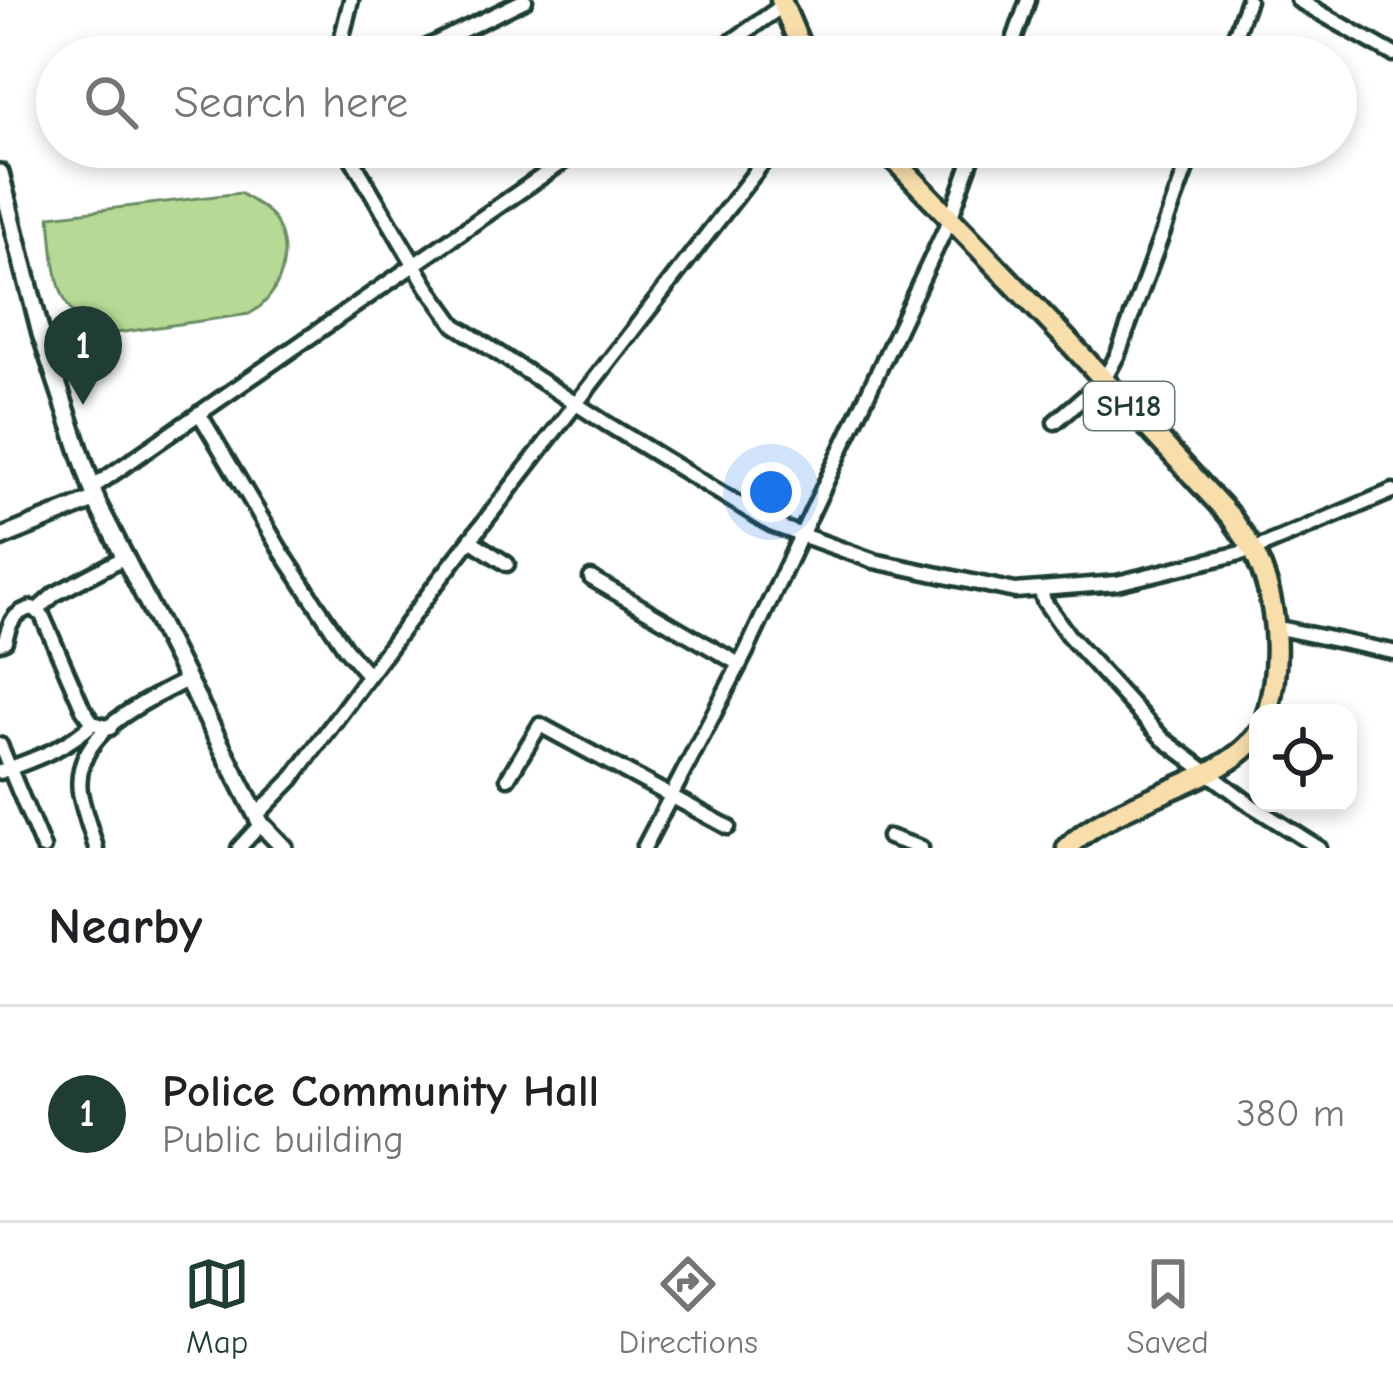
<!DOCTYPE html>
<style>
body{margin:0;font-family:"Comic Neue",sans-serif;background:#f6f6f6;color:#202124}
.controls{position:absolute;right:36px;bottom:36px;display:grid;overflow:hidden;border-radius:24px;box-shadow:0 6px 18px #0003}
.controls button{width:108px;height:108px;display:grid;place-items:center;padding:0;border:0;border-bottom:3px solid #e0e0e0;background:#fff;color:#202124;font:60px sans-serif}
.you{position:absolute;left:771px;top:492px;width:42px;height:42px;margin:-30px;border:9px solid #fff;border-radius:50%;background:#1a73e8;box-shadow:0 0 0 18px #1a73e833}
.badge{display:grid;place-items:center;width:78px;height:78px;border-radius:50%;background:#1f3d34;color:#fff;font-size:39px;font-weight:700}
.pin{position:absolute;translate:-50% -99px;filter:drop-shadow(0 3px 6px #0008)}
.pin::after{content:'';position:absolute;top:63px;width:42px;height:36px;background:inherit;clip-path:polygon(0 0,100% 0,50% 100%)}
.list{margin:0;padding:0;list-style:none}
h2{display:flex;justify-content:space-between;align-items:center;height:156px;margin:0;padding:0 48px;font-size:51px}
h2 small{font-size:39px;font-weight:400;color:#757577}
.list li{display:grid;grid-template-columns:78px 1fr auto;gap:36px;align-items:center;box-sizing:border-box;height:216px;padding:0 48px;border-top:3px solid #e0e0e0}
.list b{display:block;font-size:45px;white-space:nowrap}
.list p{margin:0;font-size:39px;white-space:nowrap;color:#757577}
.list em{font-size:39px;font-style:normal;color:#757577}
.icon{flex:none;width:66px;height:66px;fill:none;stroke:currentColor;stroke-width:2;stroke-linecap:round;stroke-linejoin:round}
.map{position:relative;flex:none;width:1393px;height:848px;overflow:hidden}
.search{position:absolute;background:#fff;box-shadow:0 6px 18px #0003;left:36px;right:36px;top:36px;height:132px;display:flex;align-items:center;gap:30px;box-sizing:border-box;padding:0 42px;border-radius:66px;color:#757577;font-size:45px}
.sheet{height:372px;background:#fff}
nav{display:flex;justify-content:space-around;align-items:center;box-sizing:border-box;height:168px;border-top:3px solid #e0e0e0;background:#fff;font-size:33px;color:#757577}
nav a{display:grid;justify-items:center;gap:6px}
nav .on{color:#1f3d34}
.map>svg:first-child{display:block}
.green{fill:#b6da95;stroke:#6a8c64;stroke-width:3}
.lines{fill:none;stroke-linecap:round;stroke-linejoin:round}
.minor-casing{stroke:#1f3d34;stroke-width:21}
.tertiary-casing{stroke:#1f3d34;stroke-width:24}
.primary-casing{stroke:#1f3d34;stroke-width:27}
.minor{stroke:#fff;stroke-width:12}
.tertiary{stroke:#fff;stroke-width:15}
.primary{stroke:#f8deab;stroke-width:18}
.labels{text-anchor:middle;stroke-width:12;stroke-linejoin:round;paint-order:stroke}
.shield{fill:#fff;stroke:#627771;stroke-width:3}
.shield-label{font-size:30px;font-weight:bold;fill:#1f3d34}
</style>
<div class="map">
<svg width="1393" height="848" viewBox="0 0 1393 848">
<rect width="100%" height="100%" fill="#fff"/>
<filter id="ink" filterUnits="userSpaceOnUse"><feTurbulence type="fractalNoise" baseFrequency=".00833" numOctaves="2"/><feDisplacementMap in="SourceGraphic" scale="24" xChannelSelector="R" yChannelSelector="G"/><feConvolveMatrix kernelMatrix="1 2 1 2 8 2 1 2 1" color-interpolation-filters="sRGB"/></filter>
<g filter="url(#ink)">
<path class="green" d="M 240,193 C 250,200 263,206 271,215 C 296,246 283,296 249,314 L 96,336 C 54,308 54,263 50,216 Z"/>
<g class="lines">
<g class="minor-casing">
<path id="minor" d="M 1298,0 L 1393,54
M 337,57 L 351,0
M 407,57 L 525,0
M 710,57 L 782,6
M 1008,57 L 1028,0
M 1227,57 L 1248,0
M 345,147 L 427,286 L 455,325 L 607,424 L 771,524 L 874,561 L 1015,591 L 1117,583 L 1253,550 L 1393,491
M 199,413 L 281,551 L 345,648 L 368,675
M 1055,422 L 1104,380 L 1118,354 L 1194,147
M 92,488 L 584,147
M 470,540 L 507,564
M 591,578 L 739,664
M 1040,589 L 1044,601 L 1068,635 L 1163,739 L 1251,805 L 1319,848
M 36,611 L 55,594 L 125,557
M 1274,627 L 1393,652
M 0,643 L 5,641 C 9,623 14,612 32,608 L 42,615 L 83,709 L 93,723 L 110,728
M 0,745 L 43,848
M 0,772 C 34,759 66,749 93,723
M 508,778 L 540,725 L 728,827
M 257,815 L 292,779 L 433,588 L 775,147
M 889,837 L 921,848
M 96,848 C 91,830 83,810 80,792 C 72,732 145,702 187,680
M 239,848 L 261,824
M 644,848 L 746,652 L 950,219 L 976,147"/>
</g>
<g class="tertiary-casing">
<path id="tertiary" d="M 0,173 L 41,334 L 97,503 L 261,824 L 284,848
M 0,538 L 96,499"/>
</g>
<g class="primary-casing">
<path id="primary" d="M 781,0 L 805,57
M 882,147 L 1067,340 L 1231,517 C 1238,528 1247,539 1253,550 C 1278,599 1282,661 1267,713
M 1067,848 C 1114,798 1228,783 1258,733"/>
</g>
<use href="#minor" class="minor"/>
<use href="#tertiary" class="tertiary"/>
<use href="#primary" class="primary"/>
</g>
</g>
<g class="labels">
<rect class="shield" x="1084" y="382" width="90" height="48" rx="9"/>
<g class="shield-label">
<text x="1129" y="416">SH18</text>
</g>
</g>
</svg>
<div class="controls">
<button><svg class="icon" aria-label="locate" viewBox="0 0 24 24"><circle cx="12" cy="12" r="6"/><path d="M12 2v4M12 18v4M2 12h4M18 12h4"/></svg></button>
</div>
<div class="you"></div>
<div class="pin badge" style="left:83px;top:405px">1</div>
<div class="search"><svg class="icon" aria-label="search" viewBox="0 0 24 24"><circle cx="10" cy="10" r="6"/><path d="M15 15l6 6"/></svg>Search here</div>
</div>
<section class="sheet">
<h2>Nearby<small></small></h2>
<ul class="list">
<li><span class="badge">1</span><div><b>Police Community Hall</b><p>Public building</p></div><em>380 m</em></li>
</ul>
</section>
<nav>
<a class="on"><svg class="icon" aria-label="map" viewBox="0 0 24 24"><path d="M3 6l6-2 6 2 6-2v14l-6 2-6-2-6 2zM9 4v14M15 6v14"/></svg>Map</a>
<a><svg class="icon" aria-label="directions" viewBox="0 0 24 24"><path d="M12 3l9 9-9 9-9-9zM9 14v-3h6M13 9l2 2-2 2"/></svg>Directions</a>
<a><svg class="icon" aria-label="saved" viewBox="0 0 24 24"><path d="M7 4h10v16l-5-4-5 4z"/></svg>Saved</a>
</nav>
